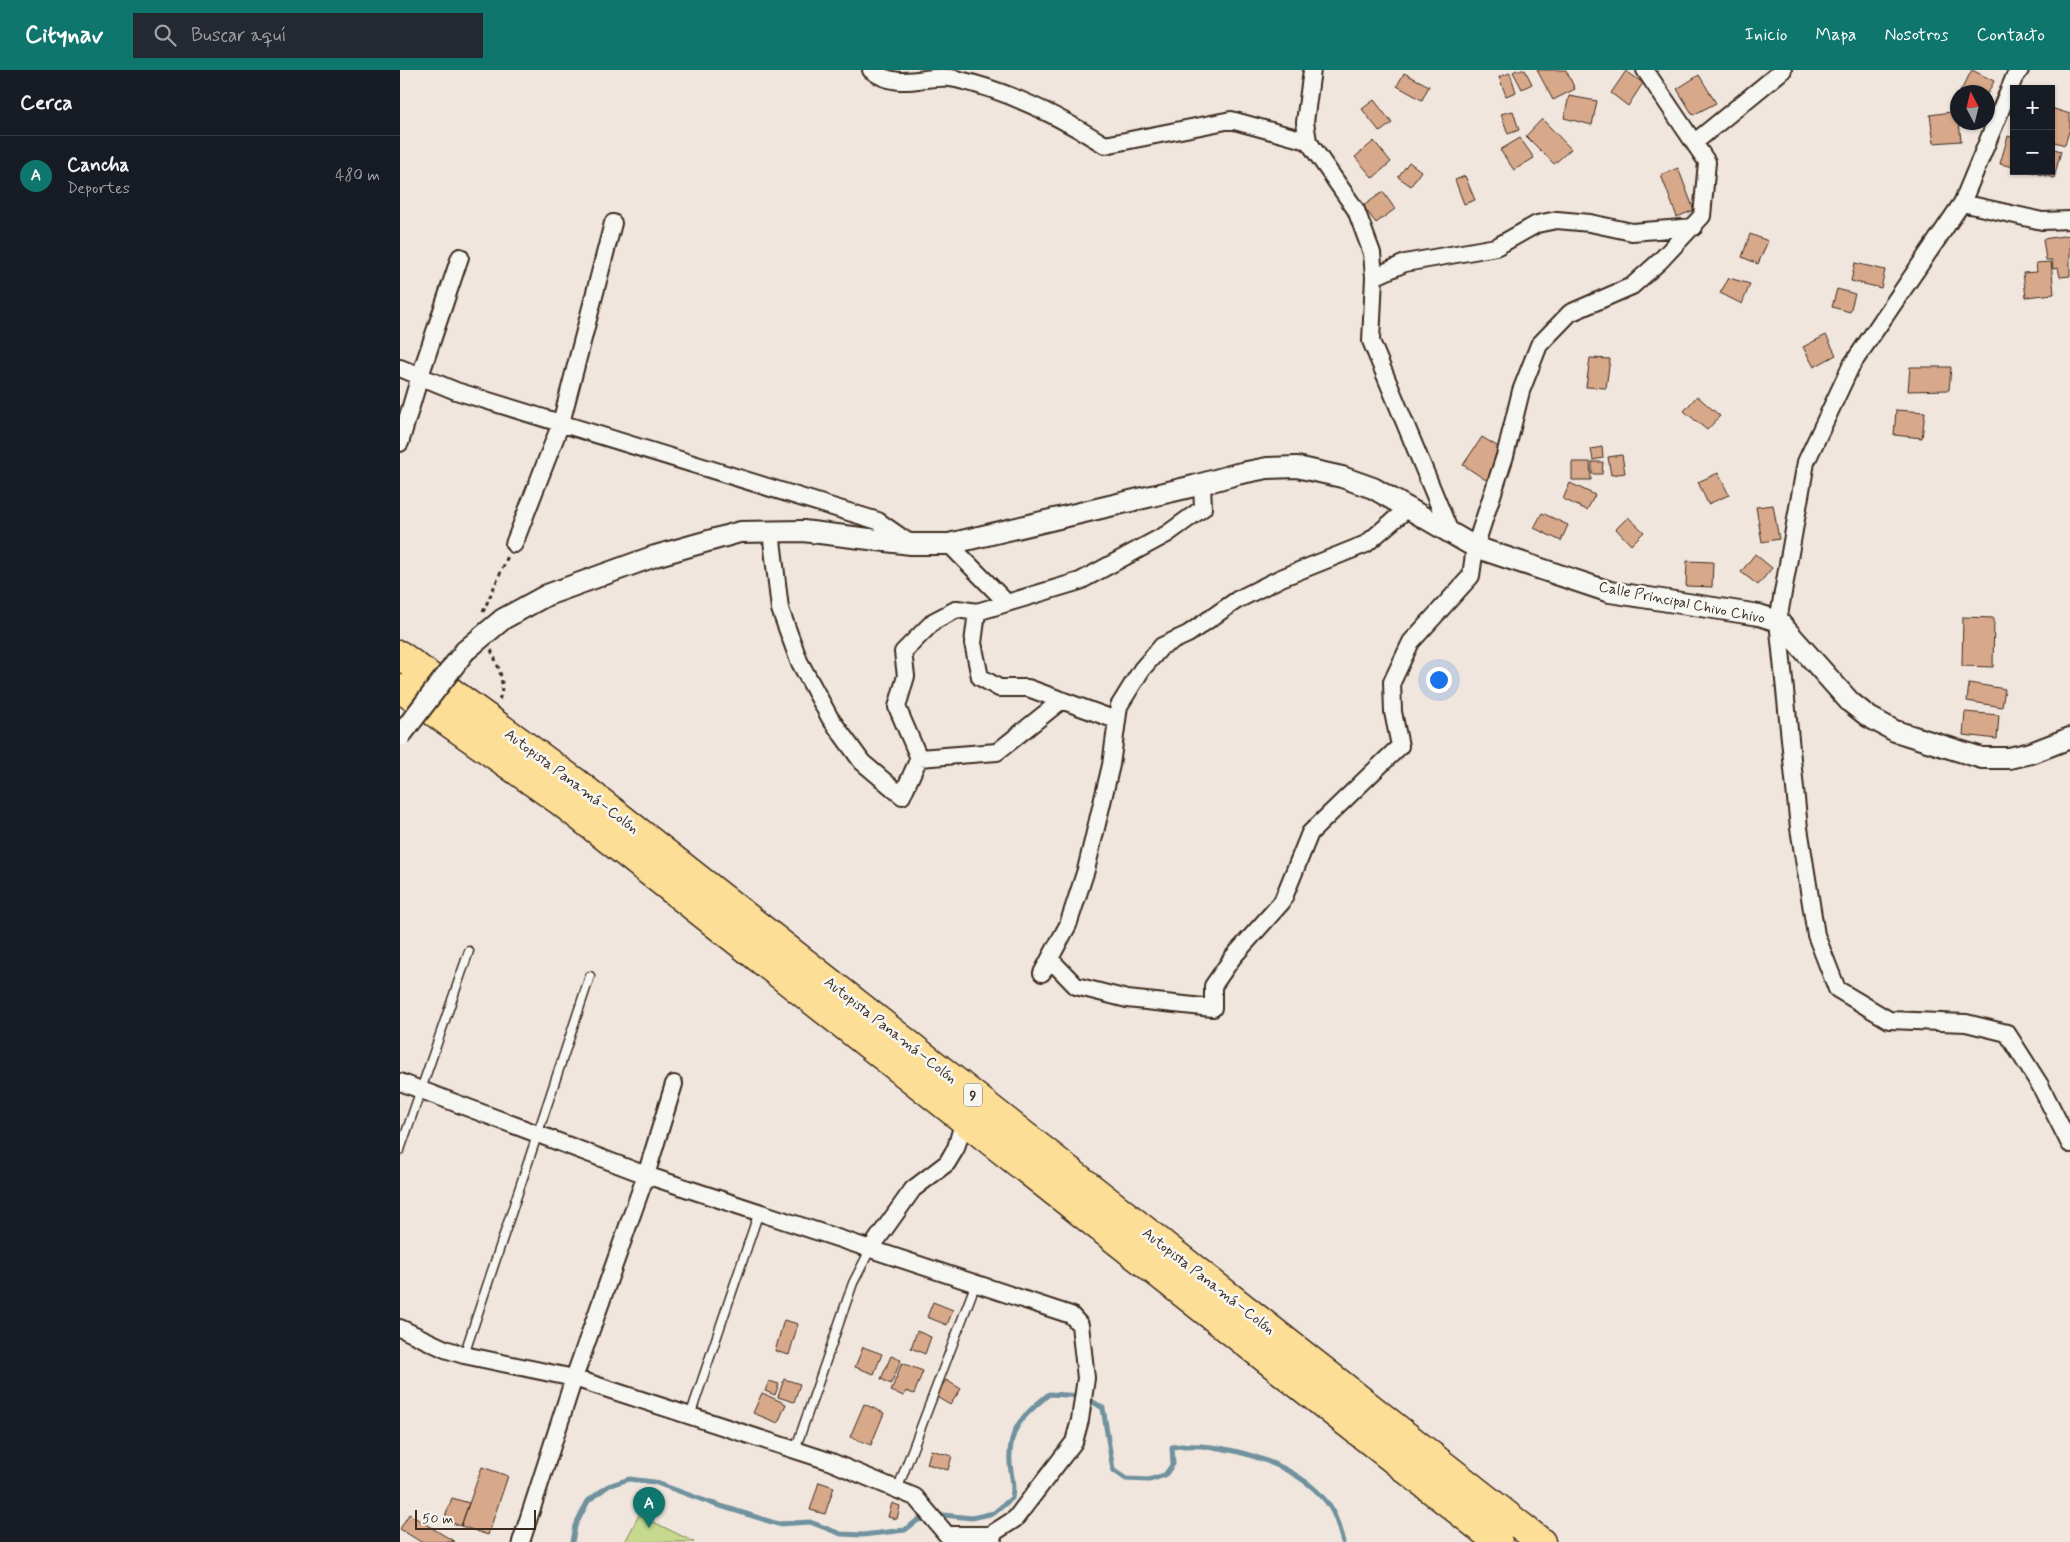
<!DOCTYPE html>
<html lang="es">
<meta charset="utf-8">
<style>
body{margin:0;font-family:Mynerve,sans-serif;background:#242831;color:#f1f3f6}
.controls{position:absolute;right:15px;top:15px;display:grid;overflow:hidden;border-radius:0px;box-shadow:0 1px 4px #0004}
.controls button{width:45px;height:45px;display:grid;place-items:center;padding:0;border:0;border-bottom:1px solid #363941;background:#171b24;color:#f1f3f6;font:25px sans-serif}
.compass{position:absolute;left:1550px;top:15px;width:45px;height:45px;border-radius:50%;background:#171b24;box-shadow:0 1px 4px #0004;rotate:353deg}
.scale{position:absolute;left:15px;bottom:12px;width:121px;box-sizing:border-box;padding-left:5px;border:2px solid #3b2a1e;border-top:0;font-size:14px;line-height:18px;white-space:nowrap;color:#3b2a1e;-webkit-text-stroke:4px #f6f6f2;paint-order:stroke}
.you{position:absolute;left:1038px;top:609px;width:18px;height:18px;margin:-12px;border:4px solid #fff;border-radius:50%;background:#1a73e8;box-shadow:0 0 0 8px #1a73e833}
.badge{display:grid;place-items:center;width:32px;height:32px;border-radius:50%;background:#0f766e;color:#fff;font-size:16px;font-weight:700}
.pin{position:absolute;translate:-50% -41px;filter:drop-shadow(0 1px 2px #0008)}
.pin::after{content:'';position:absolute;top:26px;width:18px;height:15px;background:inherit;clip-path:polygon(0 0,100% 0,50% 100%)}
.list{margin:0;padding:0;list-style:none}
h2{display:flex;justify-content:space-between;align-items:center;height:65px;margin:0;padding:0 20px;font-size:21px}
h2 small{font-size:16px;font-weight:400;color:#9ea1a6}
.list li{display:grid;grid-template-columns:32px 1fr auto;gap:15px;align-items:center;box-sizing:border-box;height:80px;padding:0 20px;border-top:1px solid #363941}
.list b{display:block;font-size:19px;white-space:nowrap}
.list p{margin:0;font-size:16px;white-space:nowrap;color:#9ea1a6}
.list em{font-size:16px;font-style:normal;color:#9ea1a6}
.icon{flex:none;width:28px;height:28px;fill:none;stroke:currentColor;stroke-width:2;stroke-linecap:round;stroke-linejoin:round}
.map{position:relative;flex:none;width:1670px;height:1472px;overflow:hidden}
header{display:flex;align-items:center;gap:30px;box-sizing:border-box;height:70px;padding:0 25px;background:#0f766e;color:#fff}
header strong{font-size:24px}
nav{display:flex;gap:28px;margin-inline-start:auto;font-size:18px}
.search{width:350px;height:45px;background:#242831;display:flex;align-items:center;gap:12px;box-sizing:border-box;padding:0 18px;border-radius:0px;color:#9ea1a6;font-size:19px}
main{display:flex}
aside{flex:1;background:#171b24}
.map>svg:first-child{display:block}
.green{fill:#c6d98e;stroke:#808256}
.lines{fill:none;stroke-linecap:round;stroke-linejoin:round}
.stream{stroke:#6f919e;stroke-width:5}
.building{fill:#d8a88a;stroke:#3b2a1e}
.service-casing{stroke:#3b2a1e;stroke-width:11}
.minor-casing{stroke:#3b2a1e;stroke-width:20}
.tertiary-casing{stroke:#3b2a1e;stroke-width:24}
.motorway-casing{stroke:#3b2a1e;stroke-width:31}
.path{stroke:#3b2a1e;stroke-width:3;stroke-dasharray:4 4;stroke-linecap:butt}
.service{stroke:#f6f6f2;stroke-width:8}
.minor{stroke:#f6f6f2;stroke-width:16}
.tertiary{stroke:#f6f6f2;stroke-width:20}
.motorway{stroke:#fdde96;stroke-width:28}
.tertiary-bridge-casing{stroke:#3b2a1e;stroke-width:24;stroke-linecap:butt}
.tertiary-bridge{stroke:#f6f6f2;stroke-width:20}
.labels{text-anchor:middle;stroke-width:5;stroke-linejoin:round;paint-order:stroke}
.shield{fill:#f6f6f2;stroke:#73675e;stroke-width:1}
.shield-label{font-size:14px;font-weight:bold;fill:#3b2a1e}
.street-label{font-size:15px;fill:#3b2a1e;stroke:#f6f6f2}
</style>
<header>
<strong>Citynav</strong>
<div class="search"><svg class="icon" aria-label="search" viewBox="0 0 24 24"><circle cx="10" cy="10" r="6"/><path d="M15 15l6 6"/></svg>Buscar aquí</div>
<nav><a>Inicio</a><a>Mapa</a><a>Nosotros</a><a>Contacto</a></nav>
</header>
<main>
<aside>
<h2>Cerca<small></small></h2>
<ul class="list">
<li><span class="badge">A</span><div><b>Cancha</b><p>Deportes</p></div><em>480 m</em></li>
</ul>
</aside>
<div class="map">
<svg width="1670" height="1472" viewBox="0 0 1670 1472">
<rect width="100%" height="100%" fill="#f0e6dd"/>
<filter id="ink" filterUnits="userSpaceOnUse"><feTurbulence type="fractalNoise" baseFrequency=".02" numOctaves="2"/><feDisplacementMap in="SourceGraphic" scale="10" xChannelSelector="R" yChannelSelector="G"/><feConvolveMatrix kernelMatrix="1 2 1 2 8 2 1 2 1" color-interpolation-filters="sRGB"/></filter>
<g filter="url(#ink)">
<path class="green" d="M 239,1445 L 294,1472 L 225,1472 Z"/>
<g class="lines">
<path class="stream" d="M 172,1472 L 175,1456 L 188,1431 L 208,1416 L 229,1409 L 254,1412 L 311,1433 L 378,1454 L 410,1452 L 441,1464 L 463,1465 L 505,1460 L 518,1450 L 543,1445 L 572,1448 L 594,1443 L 612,1428 C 615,1412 611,1408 610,1393 C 608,1357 624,1345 649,1324 L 683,1326 L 703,1338 L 713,1400 L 726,1409 L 749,1410 L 765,1405 L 773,1394 L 772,1377 C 819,1370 894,1392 925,1430 C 935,1441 939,1458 943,1472"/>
</g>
<path class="building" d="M 1117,0 L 1125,0 L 1132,14 L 1122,19 L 1113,2 Z
M 1137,0 L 1166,0 L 1175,19 L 1153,30 Z
M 1572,0 L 1594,11 L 1588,23 L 1560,22 Z
M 1226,1 L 1243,13 L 1228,36 L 1211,23 Z
M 1004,3 L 1029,16 L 1022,30 L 997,16 Z
M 1110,3 L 1116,22 L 1106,26 L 1099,7 Z
M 1299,5 L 1316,33 L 1293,45 L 1277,19 Z
M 1169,26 L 1197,31 L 1192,55 L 1164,48 Z
M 974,30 L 992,53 L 980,62 L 962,39 Z
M 1651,38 L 1670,44 L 1670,58 L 1665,75 L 1651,71 Z
M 1113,41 L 1119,60 L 1108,64 L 1101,44 Z
M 1558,41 L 1561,71 L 1534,73 L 1530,45 Z
M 1142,49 L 1171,79 L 1154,94 L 1126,66 Z
M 1608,66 L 1614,68 L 1614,97 L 1600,94 Z
M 1120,68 L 1134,88 L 1114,100 L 1100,80 Z
M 974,71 L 991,92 L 973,108 L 955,87 Z
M 1651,78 L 1661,81 L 1654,108 L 1628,101 L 1651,101 Z
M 1009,92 L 1021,101 L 1011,116 L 998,107 Z
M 1278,98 L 1294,140 L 1277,147 L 1261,105 Z
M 1065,106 L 1075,130 L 1064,134 L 1055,110 Z
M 983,122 L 995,139 L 976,153 L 963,136 Z
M 1350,164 L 1368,171 L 1358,194 L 1342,187 Z
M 1670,165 L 1670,206 L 1660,207 L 1658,198 L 1653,199 L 1652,190 L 1646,190 L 1643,169 Z
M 1651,192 L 1654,224 L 1626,227 L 1623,203 L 1637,202 L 1636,193 Z
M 1455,193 L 1485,200 L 1481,218 L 1451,211 Z
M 1329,208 L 1350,214 L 1342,234 L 1320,223 Z
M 1437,219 L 1455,224 L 1450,242 L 1432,237 Z
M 1426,265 L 1436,285 L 1414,297 L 1403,277 Z
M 1190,288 L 1210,289 L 1206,318 L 1186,317 Z
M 1510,297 L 1551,297 L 1549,320 L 1508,321 Z
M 1297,326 L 1320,346 L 1307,360 L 1284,341 Z
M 1496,340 L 1525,342 L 1522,368 L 1494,365 Z
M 1082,367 L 1105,381 L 1086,410 L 1063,395 Z
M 1202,377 L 1203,388 L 1193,390 L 1191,379 Z
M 1222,385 L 1225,403 L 1211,405 L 1208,387 Z
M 1172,392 L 1190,392 L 1191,410 L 1172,410 Z
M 1192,392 L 1203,392 L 1202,404 L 1192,404 Z
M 1318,403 L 1329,425 L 1308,434 L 1298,412 Z
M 1170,413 L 1195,425 L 1187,440 L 1163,429 Z
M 1373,435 L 1379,469 L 1362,472 L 1356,437 Z
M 1142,443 L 1168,455 L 1161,471 L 1134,458 Z
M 1228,447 L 1244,462 L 1231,475 L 1216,459 Z
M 1355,484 L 1372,498 L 1358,515 L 1341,502 Z
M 1287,491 L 1313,492 L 1312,517 L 1286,516 Z
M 1563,547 L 1594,548 L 1593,597 L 1562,596 Z
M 1569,613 L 1605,619 L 1602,637 L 1567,631 Z
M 1565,642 L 1599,645 L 1597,669 L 1563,665 Z
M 533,1232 L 553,1240 L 547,1255 L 527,1247 Z
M 384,1250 L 398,1254 L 389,1285 L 375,1281 Z
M 517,1261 L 531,1267 L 525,1284 L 511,1278 Z
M 463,1277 L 482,1284 L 474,1304 L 455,1297 Z
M 491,1286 L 501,1290 L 491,1314 L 481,1309 Z
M 502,1293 L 523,1301 L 514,1324 L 506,1321 L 504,1326 L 491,1321 Z
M 384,1309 L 400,1314 L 394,1332 L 378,1327 Z
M 546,1310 L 561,1319 L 550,1335 L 535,1326 Z
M 369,1311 L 379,1314 L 375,1325 L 365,1321 Z
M 362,1323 L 386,1334 L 378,1353 L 353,1343 Z
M 464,1334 L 484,1343 L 471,1375 L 450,1367 Z
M 531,1380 L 552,1386 L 548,1400 L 527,1394 Z
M 82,1397 L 108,1406 L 88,1465 L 61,1456 Z
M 419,1412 L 434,1417 L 425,1444 L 410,1440 Z
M 52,1428 L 69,1433 L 61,1456 L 44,1450 Z
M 492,1433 L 500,1436 L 497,1449 L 488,1447 Z
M 9,1444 L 55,1472 L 21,1472 L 0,1459 Z"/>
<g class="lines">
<g class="service-casing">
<path id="service" d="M 0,1080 L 69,881
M 64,1285 L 190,906
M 290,1346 L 359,1142
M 395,1380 L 453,1213 L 471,1178
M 497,1420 L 576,1213"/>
</g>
<g class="minor-casing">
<path id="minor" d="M 471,0 C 500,23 529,2 556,9 C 609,21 659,46 705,75 L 831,50 L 908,71
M 912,0 L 905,52 L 908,71 L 956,140 L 972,183 L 974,207 L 971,271 L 1050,462
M 1620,0 L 1614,8 L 1562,133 L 1451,296 L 1406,392 L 1378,551 L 1399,758 L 1416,865 L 1437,919 L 1489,950 L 1566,953 L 1607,963 L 1640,1015 L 1670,1074
M 1295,72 L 1383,0
M 1562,133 L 1642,151 L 1670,150
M 974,207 L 1005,193 L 1096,177 L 1137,154 L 1157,150 L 1190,153 L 1232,162 L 1294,157
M 0,298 L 56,321 L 478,451 L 511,474
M 0,373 L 20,306 L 60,187
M 371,461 L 380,539 L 399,591 L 430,648 L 462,692 L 502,726 L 519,688 L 497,637 L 506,606 L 503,582 L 534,551 L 557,539 L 577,542
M 114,474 L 161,353 L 213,153
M 549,474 L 607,533
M 716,650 L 628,618 L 599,618 L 580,607 L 573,573 L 577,542 L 680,511 L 767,464 L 803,438 L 802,414
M 519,688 L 597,682 L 662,630
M 650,889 L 676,916 L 727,929 L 813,938 L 813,916 L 833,887 L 882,832 L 910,763 L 1000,676 L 993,642 L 992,612 L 1011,572 L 1071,506 L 1075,477 L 1105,386 L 1121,321 L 1139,275 L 1170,243 L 1232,216 L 1260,191 L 1302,146 L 1307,92 L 1245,0
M 642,903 L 668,855 L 686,800 L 711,695 L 719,636 L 742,599 L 762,576 L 788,564 L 837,530 L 881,508 L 966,474 L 1008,438
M 0,1012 L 246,1105 L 671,1245 L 680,1255 L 686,1308 L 680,1350 L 674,1372 L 615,1449 L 590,1465
M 471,1178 L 513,1119 L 547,1093 L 556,1078 L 564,1050
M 0,1258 L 45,1279 L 64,1285 L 174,1308 L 429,1391 L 515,1427 L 547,1465 L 590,1465 L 593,1472
M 121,1472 L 174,1308 L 246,1105 L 274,1014"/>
</g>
<g class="tertiary-casing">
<path id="tertiary" d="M 65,581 L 103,549 L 147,525 L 255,486 L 340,462 L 403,461 L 511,474 L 549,474 L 794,416 L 837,404 L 867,398 L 897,397 L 942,407 L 973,418 L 1075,477 L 1210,522 L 1359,545 L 1378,551 L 1450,632 L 1469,647 L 1495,661 L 1582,688 L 1609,688 L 1631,683 L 1670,668"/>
</g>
<g class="motorway-casing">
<path id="motorway" d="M 0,585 L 174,711 L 1141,1472
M 0,618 L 160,731 L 1098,1472"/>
</g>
<path class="path" d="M 83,542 L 108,486
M 91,580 C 99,597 107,615 98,632"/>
<use href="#service" class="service"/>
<use href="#minor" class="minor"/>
<use href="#tertiary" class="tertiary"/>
<use href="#motorway" class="motorway"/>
<g class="tertiary-bridge-casing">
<path id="tertiary-bridge" d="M 0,666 L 65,581"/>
</g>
<use href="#tertiary-bridge" class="tertiary-bridge"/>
</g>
</g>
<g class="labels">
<rect class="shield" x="564" y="1013.5" width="18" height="23" rx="4"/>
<g class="shield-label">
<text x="573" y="1030">9</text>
</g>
<g class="street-label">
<text transform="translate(1282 532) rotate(11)" y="5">Calle Principal Chivo Chivo</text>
<text transform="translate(172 711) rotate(37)" y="5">Autopista Panamá–Colón</text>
<text transform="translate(491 960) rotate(38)" y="5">Autopista Panamá–Colón</text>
<text transform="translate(809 1211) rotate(38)" y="5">Autopista Panamá–Colón</text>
</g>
</g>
</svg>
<div class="controls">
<button>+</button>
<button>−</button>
</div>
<svg class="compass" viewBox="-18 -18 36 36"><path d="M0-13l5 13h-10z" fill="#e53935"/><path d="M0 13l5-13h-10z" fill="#9ea1a6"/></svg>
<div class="scale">50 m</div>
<div class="you"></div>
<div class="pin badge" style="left:249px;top:1458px">A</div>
</div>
</main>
